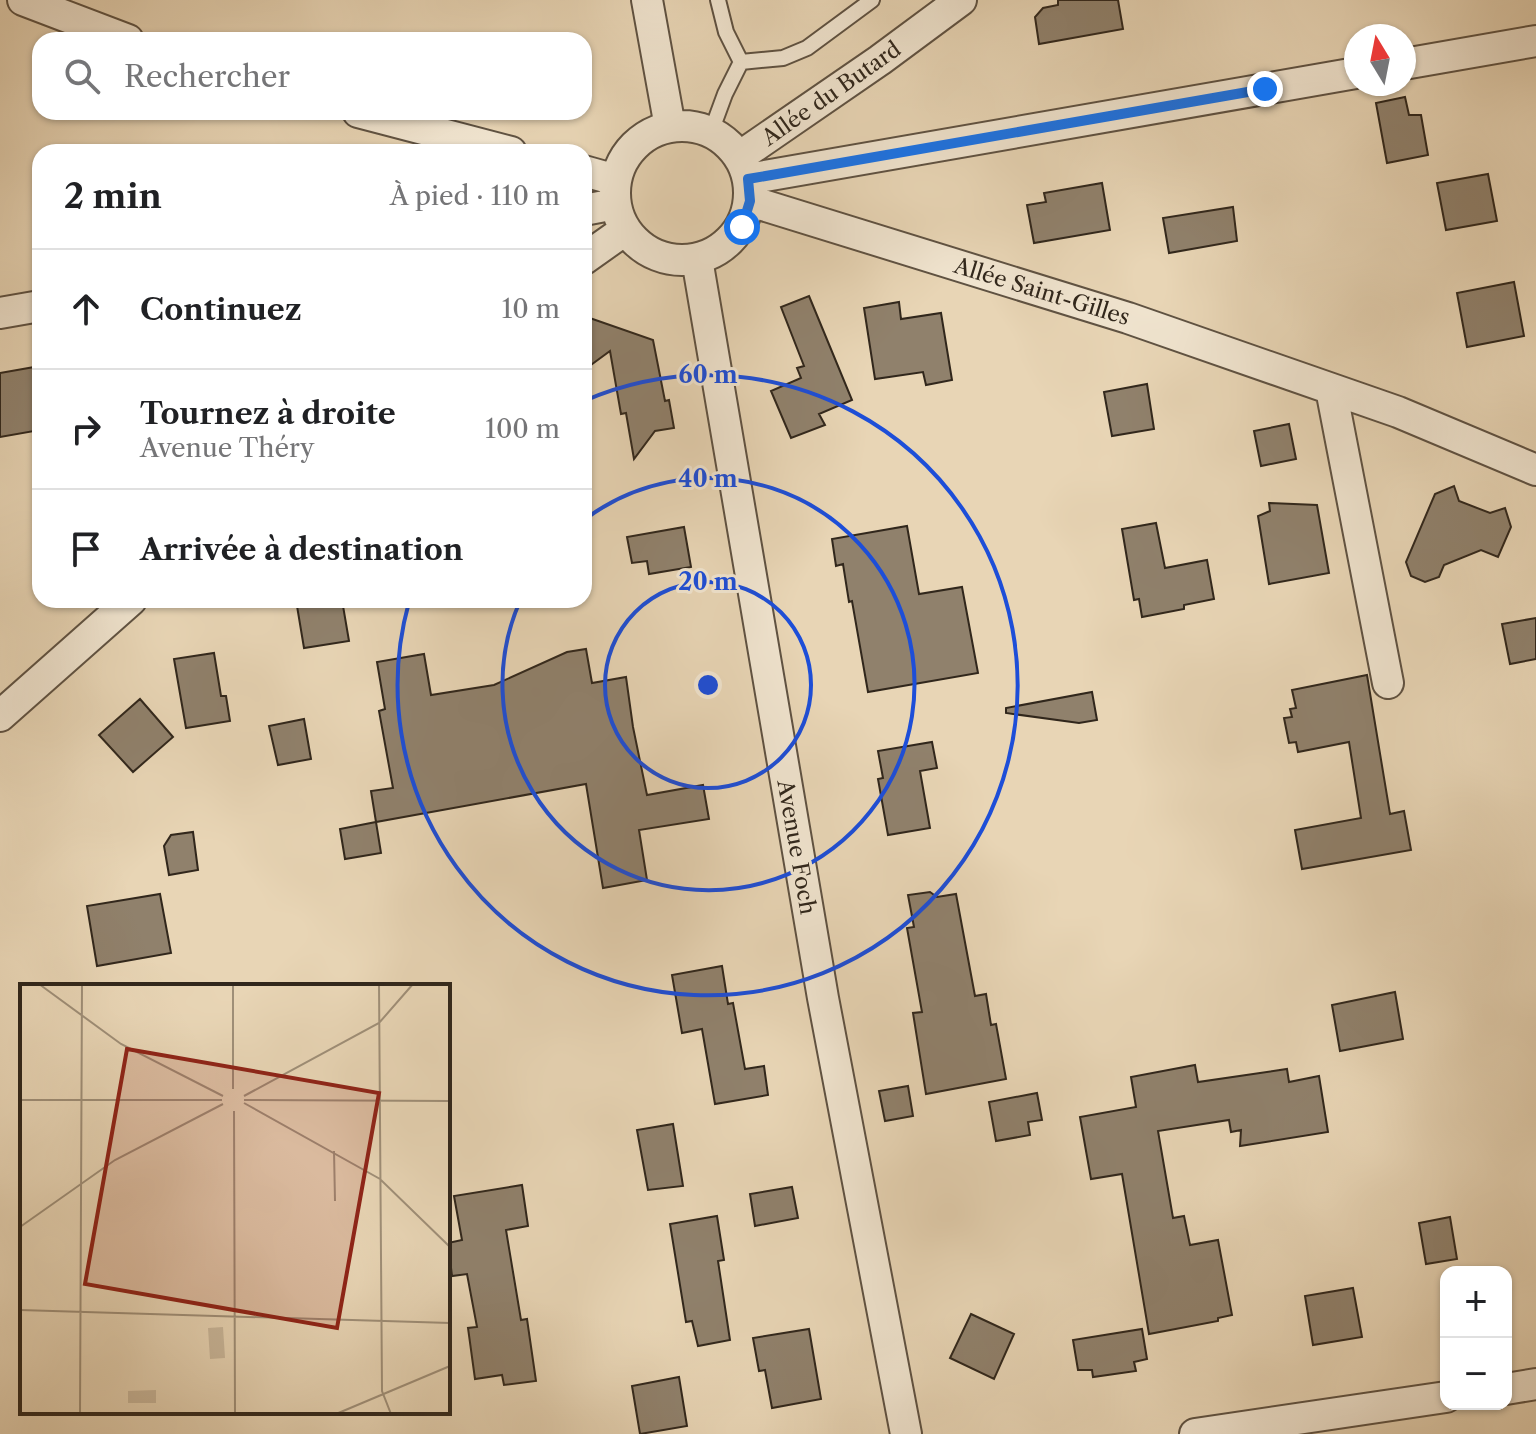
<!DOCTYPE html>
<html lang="fr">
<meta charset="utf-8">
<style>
body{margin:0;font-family:"Libre Caslon Text",serif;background:#f6f6f6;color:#202124}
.controls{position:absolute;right:24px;bottom:24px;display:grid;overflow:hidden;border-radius:16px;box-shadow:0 2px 6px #0004}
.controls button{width:72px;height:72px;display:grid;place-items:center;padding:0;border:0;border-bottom:2px solid #e0e0e0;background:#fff;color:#202124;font:40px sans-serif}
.compass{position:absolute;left:1344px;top:24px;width:72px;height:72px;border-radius:50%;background:#fff;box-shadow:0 2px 6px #0004;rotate:350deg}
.stop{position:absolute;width:24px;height:24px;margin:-18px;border:6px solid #1a73e8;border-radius:50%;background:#fff}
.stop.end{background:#1a73e8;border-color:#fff;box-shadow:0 2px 8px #0008}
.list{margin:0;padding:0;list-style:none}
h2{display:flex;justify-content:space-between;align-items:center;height:104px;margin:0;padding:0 32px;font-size:34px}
h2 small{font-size:26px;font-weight:400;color:#757577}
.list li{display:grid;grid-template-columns:52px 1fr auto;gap:24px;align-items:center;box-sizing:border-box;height:120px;padding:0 32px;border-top:2px solid #e0e0e0}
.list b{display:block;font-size:30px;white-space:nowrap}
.list p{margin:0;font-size:26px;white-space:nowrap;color:#757577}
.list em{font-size:26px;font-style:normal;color:#757577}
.icon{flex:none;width:44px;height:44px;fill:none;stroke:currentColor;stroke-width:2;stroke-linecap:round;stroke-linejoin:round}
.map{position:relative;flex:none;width:1536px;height:1434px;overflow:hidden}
.search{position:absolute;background:#fff;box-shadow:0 2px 6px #0004;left:32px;top:32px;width:560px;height:88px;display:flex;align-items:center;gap:20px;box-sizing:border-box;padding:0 28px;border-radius:24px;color:#757577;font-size:30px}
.panel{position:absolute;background:#fff;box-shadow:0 2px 6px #0004;left:32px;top:144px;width:560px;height:464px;border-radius:24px}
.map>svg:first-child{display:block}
.building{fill:#90816c;stroke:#31271c;stroke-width:2}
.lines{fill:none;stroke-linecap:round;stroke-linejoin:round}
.service-casing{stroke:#5f5242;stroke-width:18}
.minor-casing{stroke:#5f5242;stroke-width:34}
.service{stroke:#f0e4cf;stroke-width:14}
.minor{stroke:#f0e4cf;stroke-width:30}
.route{stroke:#1a73e8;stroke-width:10}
.ring{fill:none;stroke:#1d4ed8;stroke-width:4}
.labels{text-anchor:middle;stroke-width:6;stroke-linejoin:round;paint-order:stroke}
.street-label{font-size:22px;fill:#31271c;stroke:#f0e4cf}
.inset-road{fill:none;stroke:#9f8f78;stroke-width:2}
.view{fill:#8f2418;fill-opacity:0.15;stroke:#8f2418;stroke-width:4}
.inset-edge{fill:none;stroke:#31271c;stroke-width:4}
.centre{fill:#1d4ed8;stroke:#f0e4cf;stroke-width:4}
.ring-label{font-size:24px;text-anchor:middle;font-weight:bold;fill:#1d4ed8;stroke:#f0e4cf;stroke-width:6;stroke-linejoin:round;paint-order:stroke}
</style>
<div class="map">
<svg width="1536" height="1434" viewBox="0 0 1536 1434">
<rect width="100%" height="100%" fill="#e8d5b5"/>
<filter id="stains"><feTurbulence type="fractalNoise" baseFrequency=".0025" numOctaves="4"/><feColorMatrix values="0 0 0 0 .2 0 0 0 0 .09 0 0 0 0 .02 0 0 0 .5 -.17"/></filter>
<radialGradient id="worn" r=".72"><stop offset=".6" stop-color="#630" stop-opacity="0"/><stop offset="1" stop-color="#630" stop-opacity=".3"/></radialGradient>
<path class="building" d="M 1058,0 L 1118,0 L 1123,29 L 1039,44 L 1035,17 L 1043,8 L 1058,5 Z
M 1405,97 L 1409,115 L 1421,115 L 1428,155 L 1387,163 L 1376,103 Z
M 1488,174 L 1497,221 L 1446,230 L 1437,183 Z
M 1102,183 L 1110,230 L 1034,243 L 1027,205 L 1046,202 L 1044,193 Z
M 1233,207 L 1237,241 L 1169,253 L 1163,218 Z
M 1514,282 L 1524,336 L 1467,347 L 1457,293 Z
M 809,296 L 852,400 L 819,414 L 825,425 L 791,438 L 771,391 L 801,378 L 797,368 L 804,366 L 781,307 Z
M 899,302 L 901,319 L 941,313 L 952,380 L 926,385 L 923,372 L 875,379 L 864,308 Z
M 584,316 L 653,340 L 665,401 L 669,400 L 674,428 L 655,431 L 634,459 L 626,413 L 621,414 L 610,351 L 584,370 Z
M 40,366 L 40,430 L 0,437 L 0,373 Z
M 1147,384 L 1154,429 L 1112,436 L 1104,392 Z
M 1289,424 L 1296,459 L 1261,466 L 1254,431 Z
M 1454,486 L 1459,501 L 1490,513 L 1505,508 L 1511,527 L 1498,557 L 1481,550 L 1444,565 L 1439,577 L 1425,582 L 1411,576 L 1406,562 L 1435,494 Z
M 1269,503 L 1317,505 L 1329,573 L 1269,584 L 1258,516 L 1270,511 Z
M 1156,523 L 1165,568 L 1207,560 L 1214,599 L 1184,605 L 1184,609 L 1142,617 L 1139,599 L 1134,600 L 1122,529 Z
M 907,526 L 919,594 L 962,587 L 978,673 L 868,692 L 852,601 L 849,602 L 843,564 L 836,566 L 832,539 Z
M 684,527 L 691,567 L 649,574 L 647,561 L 632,563 L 627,537 Z
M 296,600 L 342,600 L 349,641 L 304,648 Z
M 1536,618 L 1536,659 L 1510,664 L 1502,624 Z
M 586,649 L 592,683 L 626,677 L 633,727 L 647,795 L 703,785 L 709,819 L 639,830 L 647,880 L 603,888 L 586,784 L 376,822 L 371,791 L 393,788 L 379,711 L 385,709 L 377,662 L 424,654 L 431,695 L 494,685 L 567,652 Z
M 214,653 L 221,696 L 226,696 L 230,721 L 186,728 L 174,659 Z
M 1367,675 L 1390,814 L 1404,811 L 1411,850 L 1302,869 L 1295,830 L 1361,818 L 1349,742 L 1298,752 L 1296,742 L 1289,743 L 1284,718 L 1292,717 L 1290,709 L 1296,708 L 1292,690 Z
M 1092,692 L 1097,720 L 1079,723 L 1006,713 L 1006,708 Z
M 140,699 L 173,737 L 133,772 L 99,735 Z
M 304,719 L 311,759 L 278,765 L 269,726 Z
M 932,742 L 937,768 L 920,771 L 930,828 L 888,835 L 878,779 L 883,778 L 878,751 Z
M 376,822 L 381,853 L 345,859 L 340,829 Z
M 193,832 L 198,870 L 169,875 L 164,846 L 171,835 Z
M 930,892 L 937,897 L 956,894 L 975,996 L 986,994 L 991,1025 L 996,1024 L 1006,1079 L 926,1094 L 913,1013 L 922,1012 L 907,928 L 914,927 L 908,895 Z
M 160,894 L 171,953 L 97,966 L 87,906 Z
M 722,966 L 728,1004 L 733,1003 L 745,1069 L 764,1066 L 768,1095 L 715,1104 L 702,1029 L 682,1033 L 672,975 Z
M 1395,992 L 1403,1039 L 1340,1051 L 1332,1005 Z
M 1195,1065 L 1198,1082 L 1287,1069 L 1289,1082 L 1319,1076 L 1328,1132 L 1240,1146 L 1241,1130 L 1231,1132 L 1229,1120 L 1158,1131 L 1173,1218 L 1184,1216 L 1190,1245 L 1218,1240 L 1232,1315 L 1218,1318 L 1218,1321 L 1149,1334 L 1122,1174 L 1091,1179 L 1080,1117 L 1136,1107 L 1131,1077 Z
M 908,1086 L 913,1116 L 885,1121 L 879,1091 Z
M 1037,1093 L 1042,1120 L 1028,1122 L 1030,1135 L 996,1141 L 989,1102 Z
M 673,1124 L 683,1186 L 648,1190 L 637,1130 Z
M 522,1185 L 528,1226 L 506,1230 L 521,1320 L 527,1319 L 536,1381 L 504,1385 L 502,1375 L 475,1379 L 468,1328 L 477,1327 L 467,1274 L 452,1276 L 448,1243 L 462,1240 L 454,1196 Z
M 792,1187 L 798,1218 L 755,1226 L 750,1194 Z
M 717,1216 L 724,1260 L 718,1261 L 730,1340 L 698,1346 L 692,1321 L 686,1322 L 670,1224 Z
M 1450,1217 L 1457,1259 L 1426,1264 L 1419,1223 Z
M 1353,1288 L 1362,1337 L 1313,1345 L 1305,1296 Z
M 971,1314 L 1014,1334 L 994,1379 L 950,1358 Z
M 809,1329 L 821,1399 L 772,1408 L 765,1370 L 759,1371 L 753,1338 Z
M 1142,1329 L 1147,1359 L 1134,1362 L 1136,1371 L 1093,1377 L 1092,1370 L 1078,1370 L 1073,1340 Z
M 679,1377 L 687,1426 L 640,1434 L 632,1386 Z"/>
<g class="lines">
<g class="service-casing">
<path id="service" d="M 741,62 L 783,58 L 807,48 L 872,0
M 711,132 L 725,94 L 741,62 L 726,32 L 718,0"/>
</g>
<g class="minor-casing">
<path id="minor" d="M 23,0 L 128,40
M 647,0 L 670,127
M 1404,64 L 1536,41
M 358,112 L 511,152
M615 193a67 67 0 1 1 134 0a67 67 0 1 1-134 0Z
M 739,157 L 880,60 L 961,0
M 584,171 L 616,180
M 748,179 L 1356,73
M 750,201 L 1128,318 L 1398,412 L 1536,470
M 584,210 L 615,204
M 584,259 L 625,230
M 697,259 L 823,998 L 906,1434
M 0,313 L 40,306
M 1331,389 L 1388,683
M 0,716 L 131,600
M 1506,1389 L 1536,1384
M 1195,1434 L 1446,1397"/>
</g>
<use href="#service" class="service"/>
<use href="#minor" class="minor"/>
</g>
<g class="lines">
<path class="route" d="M 742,227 L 750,201 L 748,179 L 1265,89"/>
</g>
<g class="ring">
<circle cx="708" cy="685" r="103"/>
<path d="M584 520A206 206 0 1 1 520 601"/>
<path d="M584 401A310 310 0 1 1 409 602"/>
</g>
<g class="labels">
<g class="street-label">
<text transform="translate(831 93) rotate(-35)" y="8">Allée du Butard</text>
<text transform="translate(1042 291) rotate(17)" y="8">Allée Saint-Gilles</text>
<text transform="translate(797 847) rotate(80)" y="8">Avenue Foch</text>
</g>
</g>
<g transform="translate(20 984)">
<rect width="430" height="430" fill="#e8d5b5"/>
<path d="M 203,343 L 205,374 L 190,375 L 188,344 ZM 136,406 L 136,419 L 108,419 L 108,407 Z" fill="#c9b79b"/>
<path class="inset-road" d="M 19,0 L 101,60 L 203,112M 213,0 L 213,105M 359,0 L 362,407 L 371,430M 224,112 L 359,39 L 393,0M 0,116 L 202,116M 224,116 L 430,117M 224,119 L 360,195 L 430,263M 214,127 L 215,430M 314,167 L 315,217M 0,243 L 95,176 L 203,120M 0,326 L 430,339M 60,430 L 62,0M 316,430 L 430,382"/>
<path class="view" d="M 107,65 L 359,109 L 317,344 L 65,300 Z"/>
<rect width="430" height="430" class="inset-edge"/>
</g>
<circle cx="708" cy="685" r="12" class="centre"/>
<g class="ring-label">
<text x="708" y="383">60 m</text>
<text x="708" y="487">40 m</text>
<text x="708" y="590">20 m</text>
</g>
<rect width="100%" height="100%" filter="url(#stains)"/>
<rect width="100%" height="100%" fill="url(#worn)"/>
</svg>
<div class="controls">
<button>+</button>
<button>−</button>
</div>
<svg class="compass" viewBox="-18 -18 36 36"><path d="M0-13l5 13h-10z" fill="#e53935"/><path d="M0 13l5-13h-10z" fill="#757577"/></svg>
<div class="stop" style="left:742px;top:227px"></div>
<div class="stop end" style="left:1265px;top:89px"></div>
<div class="search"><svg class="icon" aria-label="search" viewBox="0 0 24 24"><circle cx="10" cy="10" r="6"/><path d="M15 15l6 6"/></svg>Rechercher</div>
<section class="panel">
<h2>2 min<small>À pied · 110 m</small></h2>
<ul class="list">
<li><svg class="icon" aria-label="ahead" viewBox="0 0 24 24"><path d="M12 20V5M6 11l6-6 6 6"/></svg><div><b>Continuez</b></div><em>10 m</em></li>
<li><svg class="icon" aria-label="right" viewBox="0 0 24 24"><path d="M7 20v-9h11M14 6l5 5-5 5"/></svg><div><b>Tournez à droite</b><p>Avenue Théry</p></div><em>100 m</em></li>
<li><svg class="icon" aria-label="arrive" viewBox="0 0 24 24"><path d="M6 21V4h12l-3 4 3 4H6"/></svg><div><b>Arrivée à destination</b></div></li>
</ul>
</section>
</div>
